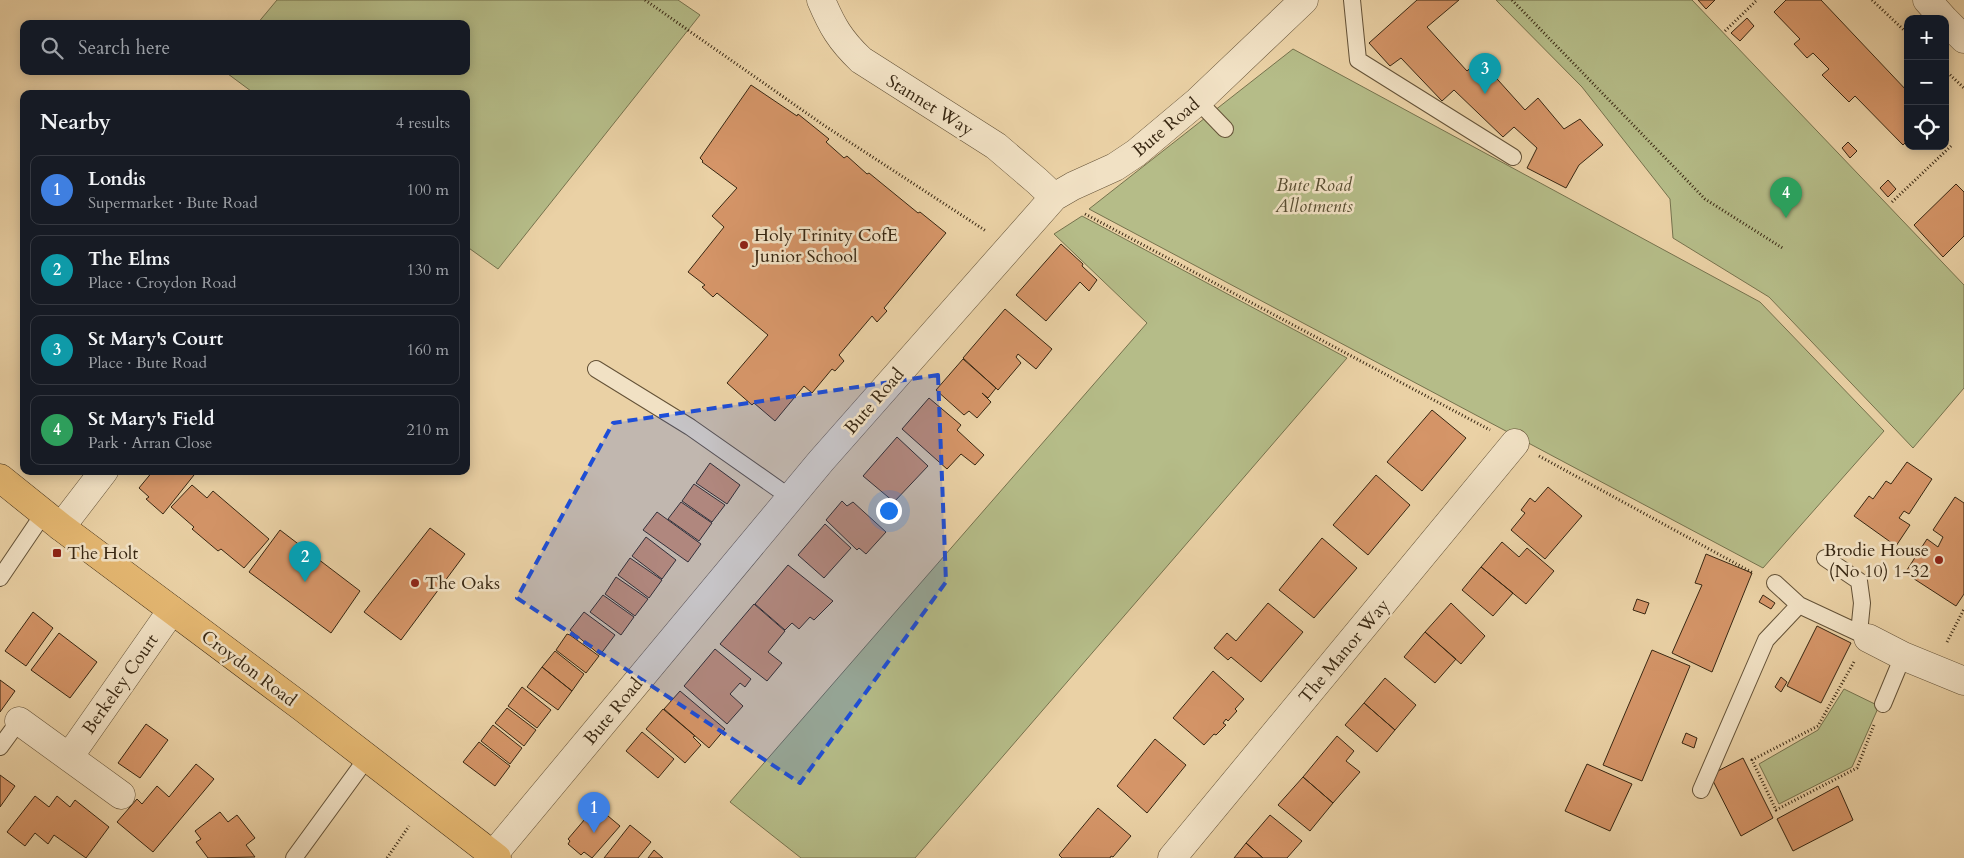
<!DOCTYPE html>
<meta charset="utf-8">
<style>
body{margin:0;font-family:Cardo,serif;background:#20242c;color:#f1f3f6}
.controls{position:absolute;right:15px;top:15px;display:grid;overflow:hidden;border-radius:10px;box-shadow:0 2px 12px #0003}
.controls button{width:45px;height:45px;display:grid;place-items:center;padding:0;border:0;border-bottom:1px solid #363941;background:#171b24;color:#f1f3f6;font:25px sans-serif}
.you{position:absolute;left:888px;top:510px;width:18px;height:18px;margin:-12px;border:4px solid #fff;border-radius:50%;background:#1a73e8;box-shadow:0 0 0 8px #1a73e833}
.badge{display:grid;place-items:center;width:32px;height:32px;border-radius:50%;background:#d93025;color:#fff;font-size:16px;font-weight:700}
.pin{position:absolute;translate:-50% -41px;filter:drop-shadow(0 1px 2px #0008)}
.pin::after{content:'';position:absolute;top:26px;width:18px;height:15px;background:inherit;clip-path:polygon(0 0,100% 0,50% 100%)}
.list{margin:0;padding:0;list-style:none}
h2{display:flex;justify-content:space-between;align-items:center;height:65px;margin:0;padding:0 20px;font-size:21px}
h2 small{font-size:16px;font-weight:400;color:#9ea1a6}
.list li{display:grid;grid-template-columns:32px 1fr auto;gap:15px;align-items:center;box-sizing:border-box;height:70px;margin:0 10px 10px;padding:0 10px;border:1px solid #363941;border-radius:10px}
.list b{display:block;font-size:19px;white-space:nowrap}
.list p{margin:0;font-size:16px;white-space:nowrap;color:#9ea1a6}
.list em{font-size:16px;font-style:normal;color:#9ea1a6}
.icon{flex:none;width:28px;height:28px;fill:none;stroke:currentColor;stroke-width:2;stroke-linecap:round;stroke-linejoin:round}
.map{position:relative;flex:none;width:1964px;height:858px;overflow:hidden}
.search{position:absolute;background:#171b24;box-shadow:0 2px 12px #0003;left:20px;top:20px;width:450px;height:55px;display:flex;align-items:center;gap:12px;box-sizing:border-box;padding:0 18px;border-radius:10px;color:#9ea1a6;font-size:19px}
.panel{position:absolute;background:#171b24;box-shadow:0 2px 12px #0003;left:20px;top:90px;width:450px;height:385px;border-radius:10px}
.map>svg:first-child{display:block}
.green{fill:#b5bc88;stroke:#76724d}
.building{fill:#d59568;stroke:#382712}
.lines{fill:none;stroke-linecap:round;stroke-linejoin:round}
.service-casing{stroke:#645237;stroke-width:18}
.minor-casing{stroke:#645237;stroke-width:29}
.trunk-casing{stroke:#382712;stroke-width:29}
.path{stroke:#382712;stroke-width:3;stroke-dasharray:1 2.5;stroke-linecap:butt}
.service{stroke:#f1e1c4;stroke-width:16}
.minor{stroke:#f1e1c4;stroke-width:28}
.trunk{stroke:#e5b872;stroke-width:28}
.marked{fill:#1d4ed8;fill-opacity:0.2;stroke:#1d4ed8;stroke-width:4;stroke-dasharray:10 6;stroke-linejoin:round}
.poi-dot{fill:#8f2418;stroke:#f1e1c4;stroke-width:2}
.labels{text-anchor:middle;stroke-width:5;stroke-linejoin:round;paint-order:stroke}
.street-label{font-size:18px;fill:#382712;stroke:#f1e1c4}
.park-label{font-size:18px;font-style:italic;fill:#574c30;stroke:#f1e1c4}
.poi-label{font-size:18px;fill:#382712;stroke:#f1e1c4;text-anchor:start}
</style>
<div class="map">
<svg width="1964" height="858" viewBox="0 0 1964 858">
<rect width="100%" height="100%" fill="#ead1a5"/>
<filter id="stains"><feTurbulence type="fractalNoise" baseFrequency=".004" numOctaves="4"/><feColorMatrix values="0 0 0 0 .2 0 0 0 0 .09 0 0 0 0 .02 0 0 0 .5 -.17"/></filter>
<radialGradient id="worn" r=".72"><stop offset=".6" stop-color="#630" stop-opacity="0"/><stop offset="1" stop-color="#630" stop-opacity=".3"/></radialGradient>
<path class="green" d="M 277,0 L 678,0 L 700,15 L 498,269 L 466,246 L 466,94 L 255,94 L 224,71 L 466,71 L 466,24 L 257,24 Z
M 1496,0 L 1692,0 L 1964,285 L 1964,388 L 1913,448 L 1769,297 L 1673,238 L 1670,199 L 1582,87 Z
M 1293,49 L 1760,302 L 1884,431 L 1763,568 L 1089,209 Z
M 1082,216 L 1347,358 L 915,858 L 801,858 L 730,802 L 1147,323 L 1054,234 Z
M 1844,689 L 1879,706 L 1852,767 L 1779,804 L 1759,764 L 1818,730 Z"/>
<path class="building" d="M 1417,0 L 1459,0 L 1427,27 L 1467,71 L 1480,60 L 1525,110 L 1538,98 L 1564,129 L 1580,119 L 1603,145 L 1579,165 L 1566,188 L 1527,168 L 1537,148 L 1514,127 L 1503,137 L 1454,90 L 1442,101 L 1401,58 L 1390,66 L 1369,43 Z
M 1698,0 L 1715,0 L 1706,9 Z
M 1786,0 L 1821,0 L 1908,92 L 1908,145 L 1905,143 L 1903,145 L 1855,96 L 1849,102 L 1822,75 L 1829,69 L 1813,53 L 1807,58 L 1794,44 L 1800,39 L 1774,12 Z
M 1747,18 L 1754,26 L 1740,41 L 1731,33 Z
M 751,85 L 797,116 L 798,114 L 829,139 L 826,142 L 844,158 L 847,156 L 867,174 L 869,173 L 918,213 L 920,212 L 946,233 L 884,308 L 887,311 L 877,322 L 872,316 L 839,355 L 844,361 L 835,371 L 832,369 L 812,393 L 804,386 L 775,421 L 754,403 L 752,405 L 727,383 L 768,335 L 717,293 L 713,297 L 702,287 L 705,285 L 688,272 L 724,227 L 712,216 L 737,188 L 702,162 L 703,161 L 700,158 Z
M 1848,142 L 1857,151 L 1850,158 L 1842,148 Z
M 1888,180 L 1896,189 L 1888,197 L 1880,188 Z
M 1956,184 L 1964,192 L 1964,236 L 1943,257 L 1914,225 Z
M 1061,244 L 1083,264 L 1082,266 L 1097,280 L 1089,291 L 1080,282 L 1046,321 L 1016,295 Z
M 1005,309 L 1052,349 L 1036,369 L 1018,354 L 1016,357 L 1021,363 L 998,390 L 963,358 Z
M 963,359 L 996,388 L 988,398 L 982,393 L 991,402 L 977,418 L 969,411 L 964,415 L 936,390 Z
M 929,398 L 961,425 L 957,430 L 984,455 L 975,465 L 961,454 L 947,469 L 902,429 Z
M 1432,410 L 1466,438 L 1422,491 L 1387,462 Z
M 897,437 L 928,466 L 894,502 L 863,476 Z
M 1907,462 L 1932,479 L 1909,514 L 1904,511 L 1899,518 L 1910,525 L 1896,546 L 1854,516 L 1869,496 L 1873,499 L 1886,481 L 1891,484 Z
M 710,463 L 740,485 L 727,504 L 696,483 Z
M 153,471 L 191,471 L 194,475 L 163,514 L 146,499 L 149,497 L 139,488 Z
M 1376,475 L 1410,505 L 1368,555 L 1333,525 Z
M 694,484 L 725,505 L 712,522 L 682,501 Z
M 192,485 L 207,498 L 213,491 L 269,539 L 244,568 L 221,549 L 218,551 L 192,529 L 194,527 L 171,507 Z
M 1548,487 L 1582,516 L 1545,559 L 1511,530 L 1525,513 L 1521,510 L 1530,498 L 1535,502 Z
M 1955,497 L 1964,503 L 1964,594 L 1956,606 L 1905,573 L 1927,539 L 1938,547 L 1943,537 L 1933,530 Z
M 842,501 L 847,506 L 853,502 L 886,532 L 866,554 L 859,548 L 857,550 L 826,520 Z
M 681,502 L 712,523 L 699,541 L 668,519 Z
M 657,512 L 701,544 L 688,562 L 643,530 Z
M 825,524 L 851,548 L 824,578 L 798,555 Z
M 430,528 L 465,554 L 401,640 L 364,612 Z
M 280,530 L 360,591 L 331,633 L 249,572 Z
M 646,537 L 676,560 L 662,579 L 632,556 Z
M 1322,538 L 1357,568 L 1314,618 L 1279,590 Z
M 1502,542 L 1519,557 L 1527,548 L 1554,571 L 1526,604 L 1481,567 Z
M 1706,554 L 1752,573 L 1712,672 L 1672,653 L 1702,585 L 1695,583 Z
M 630,558 L 662,580 L 649,598 L 618,575 Z
M 788,565 L 833,601 L 814,620 L 810,617 L 799,629 L 792,623 L 785,630 L 755,604 Z
M 1481,567 L 1513,593 L 1493,616 L 1462,590 Z
M 616,577 L 648,599 L 635,616 L 605,594 Z
M 603,595 L 634,617 L 621,635 L 590,612 Z
M 1763,595 L 1775,603 L 1771,609 L 1759,602 Z
M 1637,599 L 1649,603 L 1645,614 L 1633,610 Z
M 1268,603 L 1303,632 L 1261,682 L 1231,657 L 1228,660 L 1214,648 L 1227,633 L 1236,641 Z
M 1451,603 L 1485,636 L 1461,664 L 1425,632 Z
M 754,604 L 785,631 L 768,652 L 782,663 L 767,681 L 720,644 Z
M 33,612 L 53,628 L 26,666 L 5,651 Z
M 584,612 L 615,635 L 600,655 L 570,630 Z
M 1817,626 L 1851,643 L 1821,703 L 1787,686 Z
M 1425,632 L 1456,659 L 1435,683 L 1404,657 Z
M 59,633 L 97,662 L 70,698 L 31,670 Z
M 567,634 L 570,635 L 599,656 L 586,673 L 556,650 Z
M 715,649 L 751,679 L 745,687 L 740,683 L 730,694 L 743,706 L 727,724 L 684,686 Z
M 1652,650 L 1690,666 L 1642,781 L 1603,765 Z
M 555,651 L 584,674 L 572,691 L 542,667 Z
M 542,667 L 572,691 L 558,710 L 527,687 Z
M 1213,671 L 1244,699 L 1235,709 L 1237,711 L 1228,721 L 1226,719 L 1223,723 L 1226,725 L 1216,735 L 1214,734 L 1204,745 L 1173,718 Z
M 1781,677 L 1787,682 L 1781,692 L 1775,687 Z
M 1385,678 L 1416,705 L 1395,730 L 1364,703 Z
M 0,680 L 15,691 L 0,712 Z
M 522,687 L 551,710 L 537,728 L 508,706 Z
M 680,691 L 725,729 L 709,748 L 664,709 Z
M 1364,703 L 1395,730 L 1377,752 L 1345,725 Z
M 507,708 L 536,730 L 524,746 L 495,723 Z
M 663,709 L 695,736 L 693,737 L 701,745 L 685,763 L 646,729 Z
M 146,724 L 168,740 L 140,778 L 118,763 Z
M 493,725 L 522,748 L 510,764 L 481,741 Z
M 642,732 L 674,759 L 658,778 L 626,751 Z
M 1686,733 L 1697,738 L 1694,748 L 1682,743 Z
M 1337,736 L 1354,751 L 1346,761 L 1360,772 L 1333,803 L 1303,777 Z
M 1155,739 L 1186,765 L 1147,813 L 1117,786 Z
M 479,742 L 510,766 L 495,786 L 463,762 Z
M 1743,758 L 1773,818 L 1741,836 L 1710,775 Z
M 196,764 L 214,779 L 153,852 L 117,822 L 137,799 L 142,804 L 157,786 L 169,797 Z
M 1587,764 L 1632,784 L 1610,831 L 1565,811 Z
M 0,775 L 15,786 L 0,807 Z
M 1303,777 L 1333,803 L 1310,831 L 1278,805 Z
M 1838,786 L 1853,820 L 1793,851 L 1777,819 Z
M 35,796 L 49,807 L 57,796 L 70,807 L 75,800 L 109,827 L 86,858 L 54,835 L 48,844 L 35,833 L 25,846 L 7,832 Z
M 596,806 L 620,826 L 592,858 L 584,852 L 581,855 L 568,844 L 570,841 L 568,839 Z
M 1098,808 L 1131,836 L 1113,857 L 1111,856 L 1110,858 L 1062,858 L 1059,855 Z
M 220,812 L 228,822 L 237,815 L 255,838 L 246,845 L 255,857 L 208,858 L 196,842 L 201,839 L 195,831 Z
M 1270,815 L 1302,841 L 1287,858 L 1263,858 L 1246,843 Z
M 630,825 L 651,842 L 638,858 L 604,858 Z
M 1246,843 L 1263,858 L 1234,858 Z
M 654,850 L 663,858 L 648,858 Z"/>
<g class="lines">
<g class="service-casing">
<path id="service" d="M 1352,0 L 1358,60 L 1513,157
M 1198,101 L 1225,129
M 596,369 L 690,427 L 791,498
M 1825,558 L 1859,581 L 1862,603 L 1859,633 L 1868,638
M 0,578 L 44,513
M 1775,583 L 1799,605 L 1859,633
M 1883,704 L 1903,656
M 0,747 L 19,721
M 1701,790 L 1766,640 L 1799,605
M 294,858 L 367,758"/>
</g>
<g class="minor-casing">
<path id="minor" d="M 821,0 C 832,26 840,40 861,60 L 996,146 L 1037,181 L 1054,197
M 1927,0 L 1944,19
M 1945,20 L 1964,39
M 61,527 L 104,471
M 1868,638 L 1903,656 L 1964,681
M 19,721 L 121,795
M 69,757 L 172,610
M 493,855 L 821,461 L 1054,197 L 1073,186 L 1115,167 L 1136,153 L 1198,101 L 1304,0
M 1172,858 L 1515,443"/>
</g>
<g class="trunk-casing">
<path id="trunk" d="M 0,478 L 61,527 L 303,708 L 497,858"/>
</g>
<path class="path" d="M 645,0 L 825,126 L 986,231
M 1512,0 L 1705,199 L 1784,249
M 1872,0 L 1908,34
M 1725,31 L 1757,0
M 1945,70 L 1964,88
M 1892,202 L 1951,146
M 1085,214 L 1490,430
M 1539,456 L 1753,573
M 1947,642 L 1964,609
M 1854,662 L 1818,726 L 1752,760 L 1776,810 L 1857,768 L 1874,725
M 387,858 L 409,826"/>
<use href="#service" class="service"/>
<use href="#minor" class="minor"/>
<use href="#trunk" class="trunk"/>
</g>
<path class="marked" d="M 938,375 L 946,582 L 800,783 L 517,598 L 613,423 Z"/>
<g class="poi-dot">
<circle cx="744" cy="245" r="5"/>
<rect x="52" y="548" width="10" height="10" rx="2.5"/>
<circle cx="1939" cy="560" r="5"/>
<circle cx="415" cy="583" r="5"/>
</g>
<g class="labels">
<g class="street-label">
<text transform="translate(930 105) rotate(32)" y="6">Stannet Way</text>
<text transform="translate(1166 127) rotate(-40)" y="6">Bute Road</text>
<text transform="translate(874 401) rotate(-49)" y="6">Bute Road</text>
<text transform="translate(1344 651) rotate(-50)" y="6">The Manor Way</text>
<text transform="translate(249 668) rotate(37)" y="6">Croydon Road</text>
<text transform="translate(120 684) rotate(-55)" y="6">Berkeley Court</text>
<text transform="translate(613 711) rotate(-50)" y="6">Bute Road</text>
</g>
<g class="park-label">
<text x="1314" y="191">Bute Road<tspan x="1314" dy="21">Allotments</tspan></text>
</g>
<g class="poi-label">
<text x="754" y="241">Holy Trinity CofE<tspan x="754" dy="21">Junior School</tspan></text>
<text x="1929" y="556" text-anchor="end">Brodie House<tspan x="1929" dy="21">(No 10) 1-32</tspan></text>
<text x="67" y="559">The Holt</text>
<text x="425" y="589">The Oaks</text>
</g>
</g>
<rect width="100%" height="100%" filter="url(#stains)"/>
<rect width="100%" height="100%" fill="url(#worn)"/>
</svg>
<div class="controls">
<button>+</button>
<button>−</button>
<button><svg class="icon" aria-label="locate" viewBox="0 0 24 24"><circle cx="12" cy="12" r="6"/><path d="M12 2v4M12 18v4M2 12h4M18 12h4"/></svg></button>
</div>
<div class="you"></div>
<div class="pin badge" style="left:594px;top:833px;background:#3f7fe0">1</div>
<div class="pin badge" style="left:305px;top:582px;background:#0f9aa8">2</div>
<div class="pin badge" style="left:1485px;top:94px;background:#0f9aa8">3</div>
<div class="pin badge" style="left:1786px;top:218px;background:#2e9e5b">4</div>
<div class="search"><svg class="icon" aria-label="search" viewBox="0 0 24 24"><circle cx="10" cy="10" r="6"/><path d="M15 15l6 6"/></svg>Search here</div>
<section class="panel">
<h2>Nearby<small>4 results</small></h2>
<ul class="list">
<li><span class="badge" style="background:#3f7fe0">1</span><div><b>Londis</b><p>Supermarket · Bute Road</p></div><em>100 m</em></li>
<li><span class="badge" style="background:#0f9aa8">2</span><div><b>The Elms</b><p>Place · Croydon Road</p></div><em>130 m</em></li>
<li><span class="badge" style="background:#0f9aa8">3</span><div><b>St Mary's Court</b><p>Place · Bute Road</p></div><em>160 m</em></li>
<li><span class="badge" style="background:#2e9e5b">4</span><div><b>St Mary's Field</b><p>Park · Arran Close</p></div><em>210 m</em></li>
</ul>
</section>
</div>
